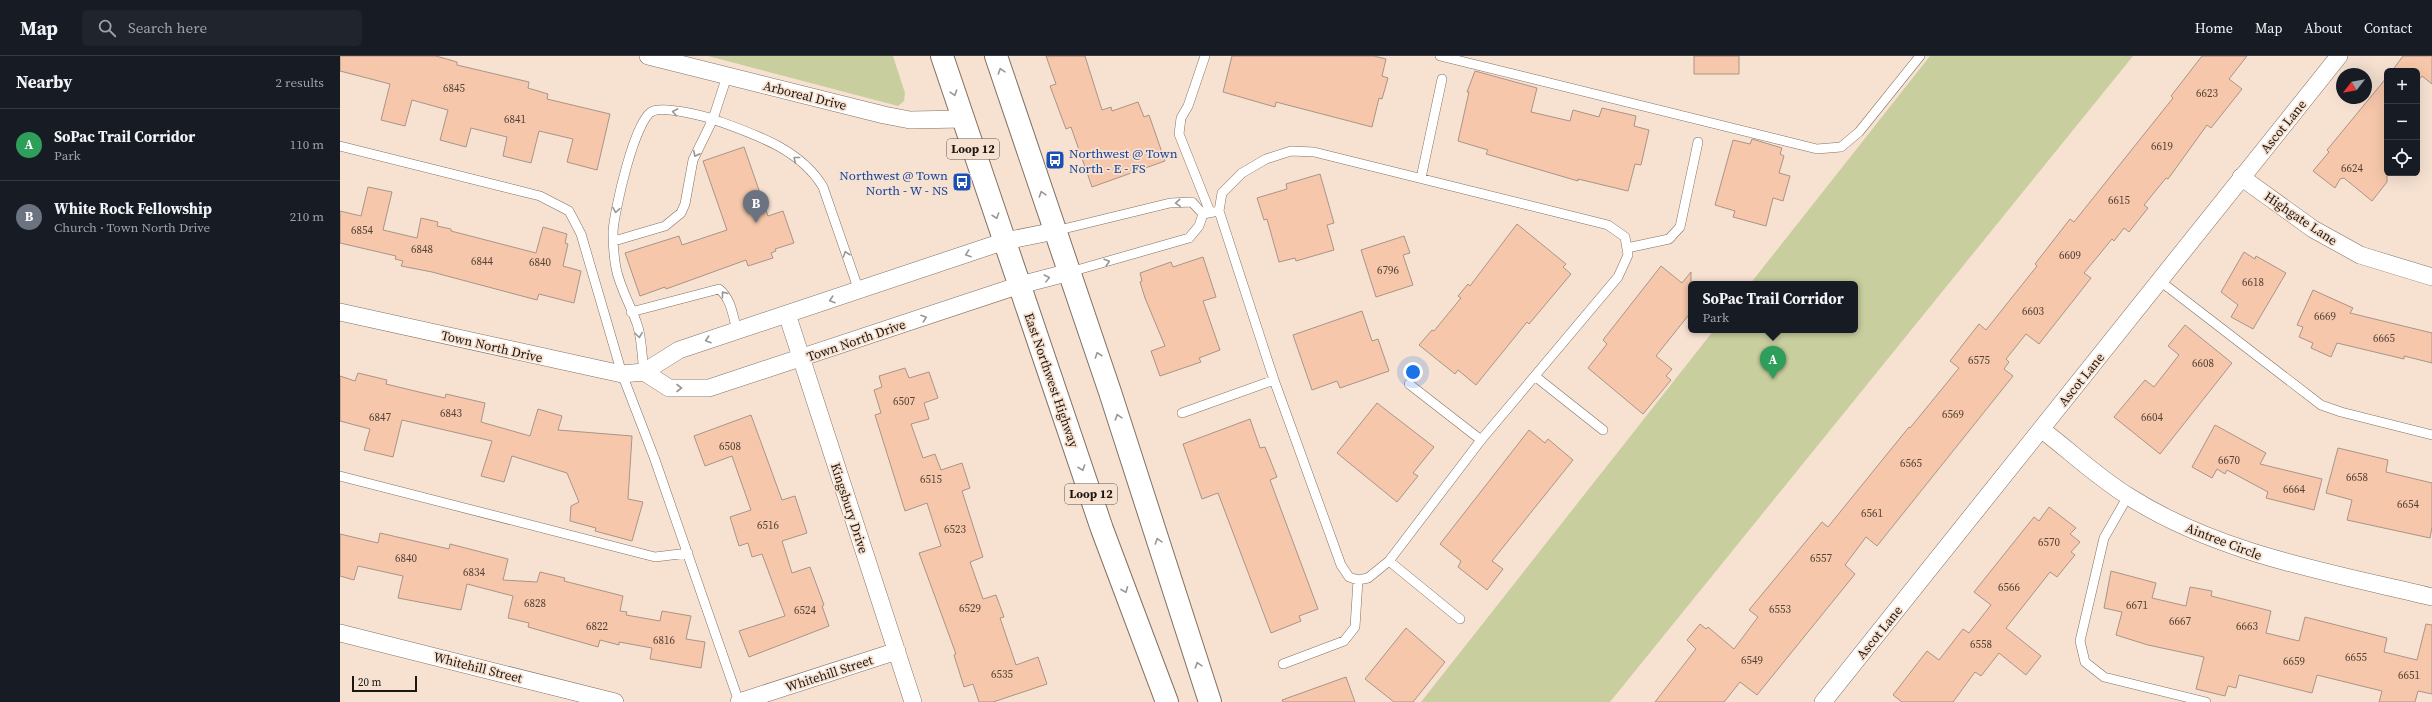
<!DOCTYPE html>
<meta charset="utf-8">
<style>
body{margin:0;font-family:"Source Serif 4",serif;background:#20242c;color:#f1f3f6}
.controls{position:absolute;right:12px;top:12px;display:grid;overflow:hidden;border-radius:6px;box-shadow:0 4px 16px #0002}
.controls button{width:36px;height:36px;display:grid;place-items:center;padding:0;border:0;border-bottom:1px solid #363941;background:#171b24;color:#f1f3f6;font:20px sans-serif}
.compass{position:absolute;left:1996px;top:12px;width:36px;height:36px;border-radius:50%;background:#171b24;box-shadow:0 4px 16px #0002;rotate:239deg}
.scale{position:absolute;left:12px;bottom:10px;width:65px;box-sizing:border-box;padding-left:4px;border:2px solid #1d1610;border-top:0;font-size:11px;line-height:14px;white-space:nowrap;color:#1d1610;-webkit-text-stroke:3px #f7e2d2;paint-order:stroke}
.you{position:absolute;left:1073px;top:316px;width:14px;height:14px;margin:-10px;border:3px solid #fff;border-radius:50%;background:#1a73e8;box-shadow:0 0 0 6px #1a73e833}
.badge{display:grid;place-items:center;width:26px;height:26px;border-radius:50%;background:#5c8c21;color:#fff;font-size:13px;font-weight:700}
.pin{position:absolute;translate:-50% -33px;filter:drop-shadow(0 1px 2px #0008)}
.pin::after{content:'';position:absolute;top:21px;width:14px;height:12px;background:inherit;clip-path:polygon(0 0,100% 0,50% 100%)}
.popup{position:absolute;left:1348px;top:225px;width:170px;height:52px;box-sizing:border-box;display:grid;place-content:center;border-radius:6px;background:#171b24;filter:drop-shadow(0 1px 3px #0005);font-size:13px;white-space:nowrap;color:#9ea1a6}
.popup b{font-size:15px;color:#f1f3f6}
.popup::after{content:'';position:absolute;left:50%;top:100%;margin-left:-8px;border:8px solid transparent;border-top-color:#171b24}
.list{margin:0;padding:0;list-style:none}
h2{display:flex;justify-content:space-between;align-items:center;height:52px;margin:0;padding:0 16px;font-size:17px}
h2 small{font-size:13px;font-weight:400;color:#9ea1a6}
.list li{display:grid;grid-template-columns:26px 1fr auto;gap:12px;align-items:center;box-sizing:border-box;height:72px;padding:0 16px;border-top:1px solid #363941}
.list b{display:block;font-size:15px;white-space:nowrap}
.list p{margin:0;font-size:13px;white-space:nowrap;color:#9ea1a6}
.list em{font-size:13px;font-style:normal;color:#9ea1a6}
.icon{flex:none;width:22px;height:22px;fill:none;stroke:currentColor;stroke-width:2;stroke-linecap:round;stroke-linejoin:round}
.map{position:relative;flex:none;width:2092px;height:646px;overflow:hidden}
header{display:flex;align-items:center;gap:24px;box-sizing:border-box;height:56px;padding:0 20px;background:#171b24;border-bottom:1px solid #363941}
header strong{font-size:19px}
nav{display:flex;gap:22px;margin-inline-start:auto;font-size:14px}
.search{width:280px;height:36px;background:#20242c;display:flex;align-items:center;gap:10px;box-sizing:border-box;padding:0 14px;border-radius:6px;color:#9ea1a6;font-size:15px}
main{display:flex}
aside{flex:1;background:#171b24}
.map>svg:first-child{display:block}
.green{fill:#c8ce9e}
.building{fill:#f6c7aa;stroke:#aa9488}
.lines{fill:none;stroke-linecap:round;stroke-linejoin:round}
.service-casing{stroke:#827062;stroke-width:10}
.minor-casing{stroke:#827062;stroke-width:18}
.primary-casing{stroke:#827062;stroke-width:24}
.service{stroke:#fff;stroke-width:9}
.minor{stroke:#fff;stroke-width:17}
.primary{stroke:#fff;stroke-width:22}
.oneway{stroke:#999693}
.labels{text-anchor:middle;stroke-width:3.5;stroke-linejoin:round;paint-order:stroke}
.number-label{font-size:11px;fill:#534236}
.shield{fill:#f7e2d2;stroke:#5e534a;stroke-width:1}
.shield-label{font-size:12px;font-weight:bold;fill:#1d1610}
.street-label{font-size:13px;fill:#1d1610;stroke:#f7e2d2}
.transit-label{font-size:13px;fill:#164399;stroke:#f7e2d2;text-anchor:start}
</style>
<header>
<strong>Map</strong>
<div class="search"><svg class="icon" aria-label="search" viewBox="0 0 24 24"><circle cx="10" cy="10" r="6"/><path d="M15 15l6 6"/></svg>Search here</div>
<nav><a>Home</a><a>Map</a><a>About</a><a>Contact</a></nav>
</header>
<main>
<aside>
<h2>Nearby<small>2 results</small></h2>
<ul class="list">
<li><span class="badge" style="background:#2e9e5b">A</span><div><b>SoPac Trail Corridor</b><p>Park</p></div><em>110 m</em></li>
<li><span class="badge" style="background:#6b7280">B</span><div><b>White Rock Fellowship</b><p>Church · Town North Drive</p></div><em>210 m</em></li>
</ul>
</aside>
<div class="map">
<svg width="2092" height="646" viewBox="0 0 2092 646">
<rect width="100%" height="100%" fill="#f7e2d2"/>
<path class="green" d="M 368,0 L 553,0 L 565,37 L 564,45 L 558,50 Z
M 1590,0 L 1793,0 L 1270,646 L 1081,646 L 1374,274 L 1515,274 L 1515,228 L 1410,228 Z"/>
<path class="building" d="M 0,0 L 96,0 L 117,6 L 117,9 L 189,26 L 188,32 L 208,38 L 207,43 L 270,58 L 257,114 L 227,106 L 233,83 L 199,75 L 191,107 L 163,100 L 167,81 L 131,72 L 126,91 L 100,84 L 108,54 L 72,44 L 65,70 L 41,64 L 50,28 L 0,15 Z
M 706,0 L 745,0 L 762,54 L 771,51 L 772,55 L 798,46 L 804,61 L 809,59 L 825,105 L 752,131 L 731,71 L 726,73 L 710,30 L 716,28 Z
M 892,0 L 1034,0 L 1046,3 L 1042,20 L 1048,22 L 1042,43 L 1039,42 L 1032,71 L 936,46 L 935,51 L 883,36 Z
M 1354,0 L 1399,0 L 1399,18 L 1354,18 Z
M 1862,0 L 1907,0 L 1889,23 L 1902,33 L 1871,72 L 1867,69 L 1828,123 L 1826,122 L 1804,149 L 1808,152 L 1789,176 L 1784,172 L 1774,185 L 1772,183 L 1744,217 L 1751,222 L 1699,288 L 1686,278 L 1666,303 L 1669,306 L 1664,313 L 1673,320 L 1537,490 L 1526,481 L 1505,509 L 1515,518 L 1417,639 L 1400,626 L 1384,646 L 1315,646 L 1356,593 L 1347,584 L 1360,568 L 1366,573 L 1368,571 L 1394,593 L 1418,561 L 1409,554 L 1482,466 L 1488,471 L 1569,371 L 1570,372 L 1619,312 L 1610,305 L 1639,268 L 1646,274 L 1697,210 L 1695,208 L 1730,163 L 1734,166 L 1833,42 L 1831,40 Z
M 2063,0 L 2092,0 L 2092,28 L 2082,20 L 2077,27 L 2077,15 L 2052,15 Z
M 1135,15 L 1197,32 L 1191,56 L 1230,65 L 1233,54 L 1259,61 L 1262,52 L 1296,60 L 1294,70 L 1309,74 L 1301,109 L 1295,108 L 1288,135 L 1238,123 L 1238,125 L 1146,98 L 1148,94 L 1118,85 L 1129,36 L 1127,36 Z
M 2047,21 L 2047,126 L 2032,145 L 2004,122 L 2000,123 L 1995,132 L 1973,115 L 1989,96 L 1987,94 Z
M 1412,83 L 1442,92 L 1440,98 L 1444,100 L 1439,117 L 1450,120 L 1443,145 L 1433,142 L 1426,170 L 1393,161 L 1395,155 L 1375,149 L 1393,84 L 1410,88 Z
M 404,91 L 428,160 L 443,155 L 454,187 L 435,193 L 436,195 L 431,197 L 433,202 L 408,210 L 406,204 L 326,233 L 325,231 L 300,240 L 285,197 L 339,180 L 342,189 L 387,174 L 363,105 Z
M 980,118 L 994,167 L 987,169 L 994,194 L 956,205 L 955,202 L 939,206 L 927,163 L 924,164 L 917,142 L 947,133 L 946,128 Z
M 28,131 L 52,136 L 43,174 L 77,182 L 81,162 L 98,166 L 97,170 L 111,173 L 111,175 L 196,197 L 203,171 L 227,178 L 225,187 L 228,188 L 223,210 L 241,215 L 234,247 L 199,238 L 197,244 L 92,216 L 61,210 L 63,205 L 55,203 L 56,200 L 0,187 L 0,155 L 21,160 Z
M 1177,168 L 1226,208 L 1223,211 L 1231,218 L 1189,268 L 1187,266 L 1136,329 L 1118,314 L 1115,318 L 1079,289 L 1092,274 L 1094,275 L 1121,242 L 1118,240 L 1128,228 L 1130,230 Z
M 1064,180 L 1070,197 L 1063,199 L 1073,229 L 1036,241 L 1021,194 Z
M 1904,196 L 1915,203 L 1916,200 L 1946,217 L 1913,273 L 1891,261 L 1898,249 L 1881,236 Z
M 863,201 L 876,241 L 863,245 L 880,294 L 859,302 L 861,306 L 820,320 L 811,295 L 825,290 L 805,242 L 800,226 L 802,225 L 800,217 L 831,206 L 833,211 Z
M 1321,210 L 1342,227 L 1351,216 L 1351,256 L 1316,300 L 1332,313 L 1326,320 L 1331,324 L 1303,358 L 1248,312 L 1267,288 L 1263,284 Z
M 1973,234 L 2013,252 L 2010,257 L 2092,277 L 2092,307 L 2064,300 L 2064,303 L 1997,287 L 1991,301 L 1971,292 L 1973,287 L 1959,281 L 1963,271 L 1957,269 Z
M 1022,255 L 1032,285 L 1038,283 L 1049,315 L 1000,332 L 997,325 L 972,334 L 953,279 Z
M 1845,269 L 1892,307 L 1820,398 L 1774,361 L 1805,324 L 1814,331 L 1839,299 L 1828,290 Z
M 565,312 L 569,322 L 589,316 L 598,342 L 584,347 L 589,363 L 571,368 L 583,402 L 595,398 L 601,414 L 622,407 L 630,432 L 622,435 L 643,501 L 630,506 L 643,543 L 656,539 L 664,561 L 660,562 L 676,609 L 698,601 L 707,628 L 653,646 L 639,646 L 633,628 L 624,631 L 614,599 L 616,598 L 579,497 L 601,490 L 587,447 L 565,455 L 535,359 L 541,357 L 534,334 L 542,331 L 539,320 Z
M 18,317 L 47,324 L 46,328 L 79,336 L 105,342 L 106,338 L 145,347 L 141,366 L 190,380 L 198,353 L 222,360 L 218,374 L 292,380 L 288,443 L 303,446 L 292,485 L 255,475 L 256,472 L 230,465 L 231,450 L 239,446 L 227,417 L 172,400 L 164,426 L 141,420 L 152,385 L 62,364 L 53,401 L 24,394 L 30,373 L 0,365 L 0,320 L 15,325 Z
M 1037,347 L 1094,391 L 1073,417 L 1078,420 L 1057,446 L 997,397 Z
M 411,359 L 442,444 L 455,440 L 467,477 L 442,485 L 452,517 L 470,511 L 484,549 L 482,550 L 489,570 L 409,601 L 399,575 L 445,560 L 422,498 L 412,501 L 408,487 L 399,490 L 390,461 L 411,454 L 392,400 L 365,410 L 354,380 Z
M 910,363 L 920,392 L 925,391 L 937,421 L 930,424 L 978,553 L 959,560 L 961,565 L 931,577 L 878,437 L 862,443 L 843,388 Z
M 1875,369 L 1926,397 L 1920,408 L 1982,423 L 1974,454 L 1926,442 L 1928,436 L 1887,414 L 1885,418 L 1877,413 L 1872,422 L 1852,411 Z
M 1189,374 L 1205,387 L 1208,383 L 1233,404 L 1152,505 L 1163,513 L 1147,534 L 1118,511 L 1121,505 L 1100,488 Z
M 1998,392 L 2048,404 L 2046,416 L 2092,427 L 2092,471 L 2090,482 L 2007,464 L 2012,444 L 1986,437 Z
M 1709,451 L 1736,472 L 1730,478 L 1740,486 L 1731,496 L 1735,499 L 1717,521 L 1710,516 L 1666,572 L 1701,600 L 1686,619 L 1659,597 L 1641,620 L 1635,616 L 1613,646 L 1562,646 L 1553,639 L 1587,595 L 1599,604 L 1623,573 L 1629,577 L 1651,549 L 1634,536 L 1694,461 L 1699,465 Z
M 40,477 L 109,493 L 110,488 L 168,503 L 163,524 L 197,526 L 200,516 L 225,522 L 224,525 L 283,540 L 280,555 L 287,556 L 286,559 L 320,565 L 322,555 L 351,560 L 346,583 L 365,586 L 361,612 L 310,603 L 312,592 L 279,586 L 279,589 L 260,584 L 258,591 L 188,571 L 189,567 L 168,562 L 173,540 L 127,528 L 121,554 L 58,542 L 63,520 L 18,510 L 14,524 L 0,520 L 0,478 L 38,487 Z
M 1771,515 L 1816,527 L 1812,542 L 1846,550 L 1850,531 L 1872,535 L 1871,540 L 1931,555 L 1926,577 L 1959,585 L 1965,561 L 2047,582 L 2044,596 L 2077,604 L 2086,568 L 2092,569 L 2092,638 L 2078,635 L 2075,646 L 2039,646 L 2042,635 L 1977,619 L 1972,637 L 1899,619 L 1896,632 L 1888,630 L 1885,640 L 1856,633 L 1864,601 L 1808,589 L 1776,579 L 1782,556 L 1764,552 Z
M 1066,572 L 1105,606 L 1073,646 L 1054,646 L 1025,623 Z
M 1006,621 L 1015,646 L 943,646 L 942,644 Z"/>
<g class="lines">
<g class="service-casing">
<path id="service" d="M 865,0 L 848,50 L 841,62 L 839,78 L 870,156
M 1100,0 L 1477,93 L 1501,91 L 1519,76 L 1580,0
M 0,90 L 200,140 L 229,155 L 241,178 L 282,318 L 314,401 L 399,646
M 1081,122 L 1102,23
M 863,158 L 879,155 L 882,137 L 902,117 L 926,103 L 951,95 L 974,96 L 1268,169 L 1285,181 L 1288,199 L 1278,221 L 1141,384 L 1049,505 L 1028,522 L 1018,524 L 1009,521 L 1001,509 L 934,324 L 879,155
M 715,175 L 830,147 L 852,146 L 863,158 L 859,170 L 849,182 L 730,216
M 274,185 L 325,170 L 341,157 L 345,148 L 353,104 L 373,63 L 387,20
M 1287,192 L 1329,183 L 1340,171 L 1358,86
M 1820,225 L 1981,349 L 2001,356 L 2092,379
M 291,256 L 379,233 C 391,242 393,260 397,275
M 304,316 C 302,302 302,285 298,271 C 292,251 280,233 276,212 C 274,201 273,187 273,176 C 274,156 295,61 313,55 C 325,50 365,60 378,65 C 417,79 461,94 483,131 L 519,235
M 1196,321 L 1263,374
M 1069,328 L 1141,384
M 842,357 L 934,324
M 0,420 L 315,501 L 348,497
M 1788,440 L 1764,482 L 1740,585 L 1745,606 L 1764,621 L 1866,646
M 1049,505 L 1120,563
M 943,608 L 1004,585 L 1015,571 L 1018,524"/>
</g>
<g class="minor-casing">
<path id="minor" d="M 308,0 L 544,59 L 570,64 L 623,63
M 1901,121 L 1973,173 L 2020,199 L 2092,221
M 0,256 L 259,313 L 282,318 L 304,316 L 339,294 L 665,185 L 715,175
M 447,258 L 573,646
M 304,316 L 329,332 L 369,332 L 680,229 L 730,216
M 1701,373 C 1730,395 1757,421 1788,440 C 1879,498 1988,516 2092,541
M 0,577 L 275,646
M 399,646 L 557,595
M 1483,646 L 1999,0"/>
</g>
<g class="primary-casing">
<path id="primary" d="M 602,0 L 762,473 L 827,646
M 656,0 L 770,336 L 870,646"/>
</g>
<use href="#service" class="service"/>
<use href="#minor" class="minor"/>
<use href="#primary" class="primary"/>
</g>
<defs><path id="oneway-chevron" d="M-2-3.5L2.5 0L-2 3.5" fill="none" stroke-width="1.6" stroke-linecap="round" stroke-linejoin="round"/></defs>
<g class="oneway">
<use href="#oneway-chevron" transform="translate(661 15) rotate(-108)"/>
<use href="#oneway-chevron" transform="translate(614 37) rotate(72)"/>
<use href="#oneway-chevron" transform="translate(335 56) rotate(-169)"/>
<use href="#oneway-chevron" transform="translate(356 98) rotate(116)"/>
<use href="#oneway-chevron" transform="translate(456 103) rotate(-141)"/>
<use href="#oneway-chevron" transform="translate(702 138) rotate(-108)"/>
<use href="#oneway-chevron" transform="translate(838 147) rotate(176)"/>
<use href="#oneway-chevron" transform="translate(276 154) rotate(99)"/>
<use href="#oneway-chevron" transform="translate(656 160) rotate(71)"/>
<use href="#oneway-chevron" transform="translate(506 198) rotate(-109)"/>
<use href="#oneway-chevron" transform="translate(628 198) rotate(161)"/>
<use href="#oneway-chevron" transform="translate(767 206) rotate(-16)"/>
<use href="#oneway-chevron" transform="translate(707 222) rotate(-14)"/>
<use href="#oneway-chevron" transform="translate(384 238) rotate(-128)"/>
<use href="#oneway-chevron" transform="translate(492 244) rotate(162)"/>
<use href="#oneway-chevron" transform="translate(584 262) rotate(-19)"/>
<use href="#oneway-chevron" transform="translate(299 279) rotate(83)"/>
<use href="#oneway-chevron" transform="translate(368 284) rotate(162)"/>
<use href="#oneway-chevron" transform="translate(758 299) rotate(-109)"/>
<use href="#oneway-chevron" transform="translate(339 332)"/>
<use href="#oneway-chevron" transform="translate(778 361) rotate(-108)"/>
<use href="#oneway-chevron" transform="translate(742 412) rotate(71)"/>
<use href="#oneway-chevron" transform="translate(818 485) rotate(-108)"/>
<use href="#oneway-chevron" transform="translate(785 534) rotate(68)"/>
<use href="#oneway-chevron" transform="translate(858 609) rotate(-108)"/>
</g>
<defs>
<g id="bus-square" transform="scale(1)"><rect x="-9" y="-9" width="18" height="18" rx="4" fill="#1a4fb4" stroke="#f7e2d2"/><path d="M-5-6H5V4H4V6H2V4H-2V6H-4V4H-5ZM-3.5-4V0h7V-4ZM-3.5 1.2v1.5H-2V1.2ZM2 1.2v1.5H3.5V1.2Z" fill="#fff"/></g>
</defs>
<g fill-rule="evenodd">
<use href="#bus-square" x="715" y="104"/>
<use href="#bus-square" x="622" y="126"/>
</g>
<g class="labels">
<g class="number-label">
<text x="114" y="36">6845</text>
<text x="1867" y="41">6623</text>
<text x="175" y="67">6841</text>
<text x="1822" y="94">6619</text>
<text x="2012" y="116">6624</text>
<text x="1779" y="148">6615</text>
<text x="22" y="178">6854</text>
<text x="82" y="197">6848</text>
<text x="1730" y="203">6609</text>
<text x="142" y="209">6844</text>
<text x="200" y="210">6840</text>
<text x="1048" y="218">6796</text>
<text x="1913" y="230">6618</text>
<text x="1693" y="259">6603</text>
<text x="1985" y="264">6669</text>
<text x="2044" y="286">6665</text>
<text x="1639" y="308">6575</text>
<text x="1863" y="311">6608</text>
<text x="564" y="349">6507</text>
<text x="111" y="361">6843</text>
<text x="1613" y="362">6569</text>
<text x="40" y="365">6847</text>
<text x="1812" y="365">6604</text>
<text x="390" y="394">6508</text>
<text x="1889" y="408">6670</text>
<text x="1571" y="411">6565</text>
<text x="2017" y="425">6658</text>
<text x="591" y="427">6515</text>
<text x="1954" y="437">6664</text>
<text x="2068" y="452">6654</text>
<text x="1532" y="461">6561</text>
<text x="428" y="473">6516</text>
<text x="615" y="477">6523</text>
<text x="1709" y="490">6570</text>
<text x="66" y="506">6840</text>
<text x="1481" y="506">6557</text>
<text x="134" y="520">6834</text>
<text x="1669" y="535">6566</text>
<text x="195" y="551">6828</text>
<text x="1797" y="553">6671</text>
<text x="630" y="556">6529</text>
<text x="1440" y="557">6553</text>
<text x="465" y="558">6524</text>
<text x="1840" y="569">6667</text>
<text x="257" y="574">6822</text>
<text x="1907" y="574">6663</text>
<text x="324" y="588">6816</text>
<text x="1641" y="592">6558</text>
<text x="2016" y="605">6655</text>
<text x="1412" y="608">6549</text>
<text x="1954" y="609">6659</text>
<text x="662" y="622">6535</text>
<text x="2069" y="623">6651</text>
</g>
<g class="shield">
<rect x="607" y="83" width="52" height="20" rx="3"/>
<rect x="725" y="428" width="52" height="20" rx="3"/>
</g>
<g class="shield-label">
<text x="633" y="97">Loop 12</text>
<text x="751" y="442">Loop 12</text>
</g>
<g class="street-label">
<text transform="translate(465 39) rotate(14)" y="5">Arboreal Drive</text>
<text transform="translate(1943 70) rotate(-51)" y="5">Ascot Lane</text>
<text transform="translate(1961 162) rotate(34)" y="5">Highgate Lane</text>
<text transform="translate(516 284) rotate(-19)" y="5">Town North Drive</text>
<text transform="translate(152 290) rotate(13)" y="5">Town North Drive</text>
<text transform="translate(1741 323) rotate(-51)" y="5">Ascot Lane</text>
<text transform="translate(712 324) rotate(71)" y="5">East Northwest Highway</text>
<text transform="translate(510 452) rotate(72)" y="5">Kingsbury Drive</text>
<text transform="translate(1884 485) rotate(21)" y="5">Aintree Circle</text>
<text transform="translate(1539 576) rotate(-51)" y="5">Ascot Lane</text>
<text transform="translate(138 611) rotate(14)" y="5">Whitehill Street</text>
<text transform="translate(489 617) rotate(-18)" y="5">Whitehill Street</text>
</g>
<g class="transit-label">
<text x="729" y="102">Northwest @ Town<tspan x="729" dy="15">North - E - FS</tspan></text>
<text x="608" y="124" text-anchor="end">Northwest @ Town<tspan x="608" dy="15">North - W - NS</tspan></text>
</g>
</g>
</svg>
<div class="controls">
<button>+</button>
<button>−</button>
<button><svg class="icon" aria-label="locate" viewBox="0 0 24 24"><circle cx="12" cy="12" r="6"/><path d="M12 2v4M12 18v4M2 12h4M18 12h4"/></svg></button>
</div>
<svg class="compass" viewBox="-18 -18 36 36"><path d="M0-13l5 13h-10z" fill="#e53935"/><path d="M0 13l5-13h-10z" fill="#9ea1a6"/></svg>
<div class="scale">20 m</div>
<div class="you"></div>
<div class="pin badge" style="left:1433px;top:323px;background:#2e9e5b">A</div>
<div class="popup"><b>SoPac Trail Corridor</b>Park</div>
<div class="pin badge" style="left:416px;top:167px;background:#6b7280">B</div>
</div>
</main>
